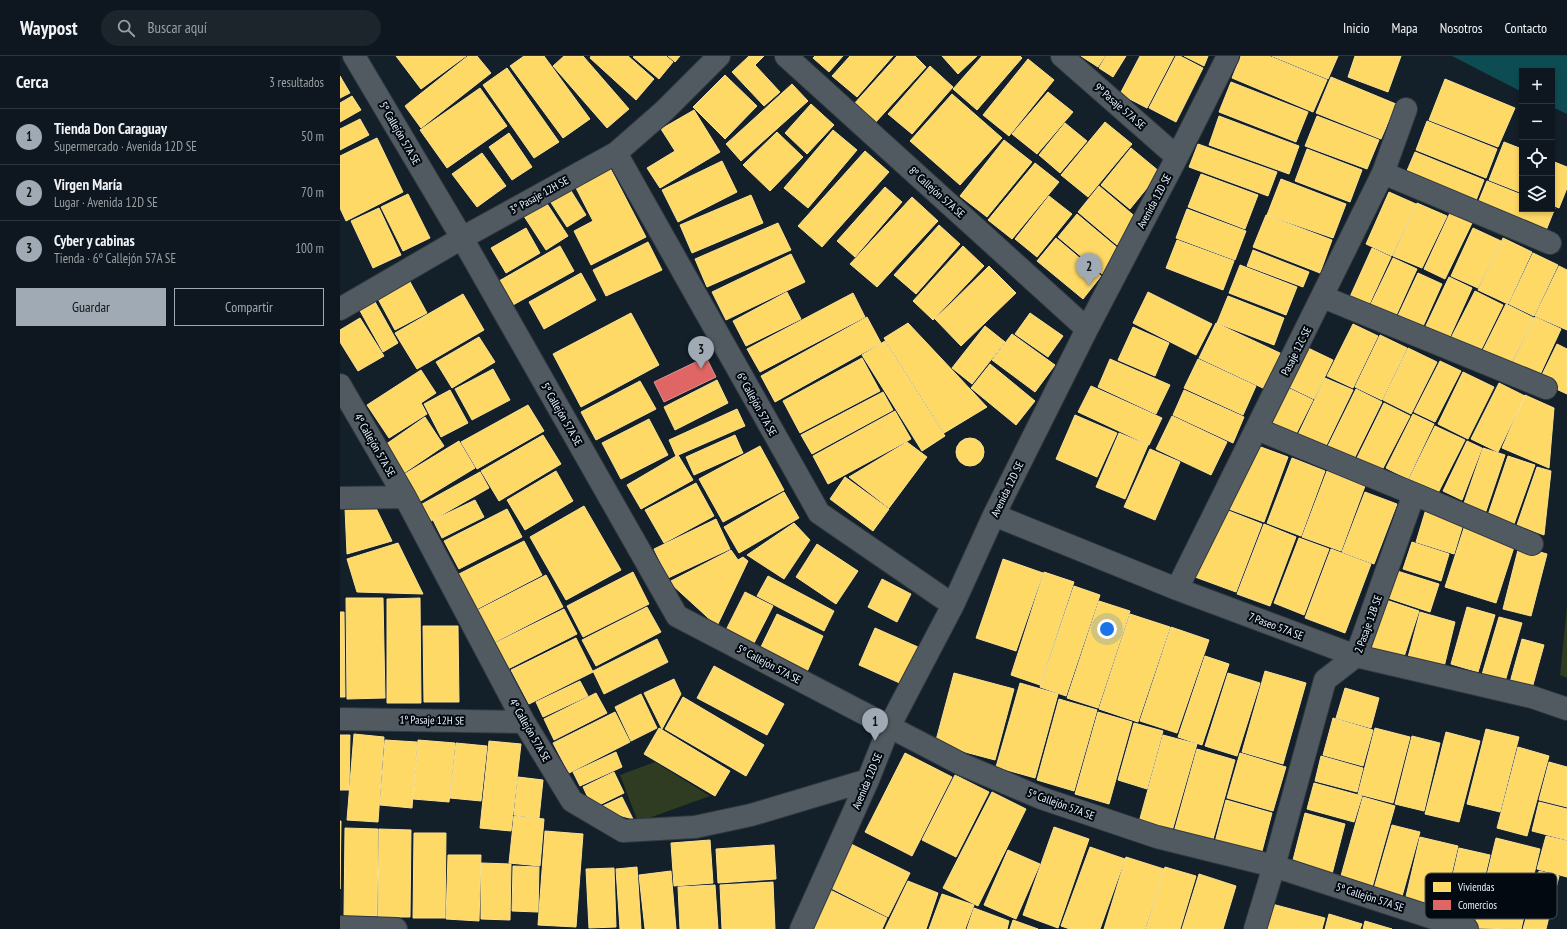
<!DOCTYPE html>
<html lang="es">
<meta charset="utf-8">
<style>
body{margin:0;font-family:"PT Sans Narrow",sans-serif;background:#1c242c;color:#f1f3f6}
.controls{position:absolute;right:12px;top:12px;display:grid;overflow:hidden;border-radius:0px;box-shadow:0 2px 6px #0003}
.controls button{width:36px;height:36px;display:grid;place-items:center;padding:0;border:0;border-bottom:1px solid #2e363d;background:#0e171f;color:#f1f3f6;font:20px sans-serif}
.you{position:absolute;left:767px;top:573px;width:14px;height:14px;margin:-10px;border:3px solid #fff;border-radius:50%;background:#1a73e8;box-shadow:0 0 0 6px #1a73e833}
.badge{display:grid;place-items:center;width:26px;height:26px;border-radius:50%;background:#9faab4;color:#111;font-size:13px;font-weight:700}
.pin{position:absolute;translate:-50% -33px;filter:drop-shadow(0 1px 2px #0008)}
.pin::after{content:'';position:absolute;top:21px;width:14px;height:12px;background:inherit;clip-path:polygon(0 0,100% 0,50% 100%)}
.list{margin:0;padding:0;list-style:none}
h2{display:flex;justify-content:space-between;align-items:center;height:52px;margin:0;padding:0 16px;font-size:17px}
h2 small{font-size:13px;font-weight:400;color:#9b9fa4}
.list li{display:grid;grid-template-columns:26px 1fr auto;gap:12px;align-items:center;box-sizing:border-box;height:56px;padding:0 16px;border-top:1px solid #2e363d}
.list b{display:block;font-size:15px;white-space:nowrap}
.list p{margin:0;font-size:13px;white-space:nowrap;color:#9b9fa4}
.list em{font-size:13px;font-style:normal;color:#9b9fa4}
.actions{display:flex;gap:8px;padding:12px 16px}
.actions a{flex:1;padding:9px 0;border:1px solid #9faab4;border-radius:0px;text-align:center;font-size:14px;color:#9faab4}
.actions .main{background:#9faab4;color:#111}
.icon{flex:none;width:22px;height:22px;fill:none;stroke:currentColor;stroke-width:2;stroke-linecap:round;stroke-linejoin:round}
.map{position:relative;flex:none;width:1227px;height:873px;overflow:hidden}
header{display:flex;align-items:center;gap:24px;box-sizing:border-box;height:56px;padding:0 20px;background:#0e171f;border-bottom:1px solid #2e363d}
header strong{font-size:19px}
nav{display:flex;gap:22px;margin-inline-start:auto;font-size:14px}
.search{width:280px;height:36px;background:#1c242c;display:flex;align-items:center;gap:10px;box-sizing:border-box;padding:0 14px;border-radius:22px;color:#9b9fa4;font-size:15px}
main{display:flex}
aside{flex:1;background:#0e171f}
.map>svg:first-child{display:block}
.green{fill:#2f3c21}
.water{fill:#0e4c53}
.homes{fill:#ffd966;stroke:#f9e194}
.shops{fill:#e06666;stroke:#e39194}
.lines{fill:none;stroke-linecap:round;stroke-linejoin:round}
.minor-casing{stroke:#31383f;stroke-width:24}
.minor{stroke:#515a61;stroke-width:22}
.labels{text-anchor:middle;stroke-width:4;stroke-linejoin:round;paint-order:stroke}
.street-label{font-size:11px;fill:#ebf5ff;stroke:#030910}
.key{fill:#030910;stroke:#495058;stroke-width:1}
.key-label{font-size:11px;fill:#ebf5ff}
</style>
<header>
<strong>Waypost</strong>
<div class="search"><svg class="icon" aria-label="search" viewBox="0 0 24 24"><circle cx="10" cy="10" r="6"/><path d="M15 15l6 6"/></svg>Buscar aquí</div>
<nav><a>Inicio</a><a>Mapa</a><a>Nosotros</a><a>Contacto</a></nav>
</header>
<main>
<aside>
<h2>Cerca<small>3 resultados</small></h2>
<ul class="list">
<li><span class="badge">1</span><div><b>Tienda Don Caraguay</b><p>Supermercado · Avenida 12D SE</p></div><em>50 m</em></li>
<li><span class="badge">2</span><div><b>Virgen María</b><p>Lugar · Avenida 12D SE</p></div><em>70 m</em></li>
<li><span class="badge">3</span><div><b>Cyber y cabinas</b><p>Tienda · 6º Callejón 57A SE</p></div><em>100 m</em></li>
</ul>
<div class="actions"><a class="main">Guardar</a><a>Compartir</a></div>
</aside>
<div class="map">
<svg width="1227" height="873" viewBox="0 0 1227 873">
<rect width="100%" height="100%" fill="#131f29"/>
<path class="green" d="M 1227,550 L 1227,622 L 1220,619 Z
M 315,706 L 370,740 L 298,766 L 280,719 Z"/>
<path class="water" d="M 1112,0 L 1227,0 L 1227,58 L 1212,51 L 1212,15 L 1182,15 L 1182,36 Z"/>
<path class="homes" d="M 56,0 L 126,0 L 81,33 Z
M 128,0 L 137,0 L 151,17 L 81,72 L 65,50 Z
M 184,0 L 204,0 L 250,63 L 223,82 L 170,10 Z
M 224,0 L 243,0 L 289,53 L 267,72 L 213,10 Z
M 251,0 L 288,0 L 314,23 L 296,44 L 250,2 Z
M 295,0 L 326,0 L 333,6 L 319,23 L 293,1 Z
M 328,0 L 340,0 L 335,6 Z
M 409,0 L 424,0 L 415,9 L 440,36 L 424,50 L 392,16 Z
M 475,0 L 503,0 L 489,16 L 473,2 Z
M 510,0 L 553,0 L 517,41 L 492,20 Z
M 557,0 L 575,0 L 586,11 L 535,67 L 514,48 Z
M 602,0 L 637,0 L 618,18 Z
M 642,0 L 680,0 L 682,2 L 637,54 L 613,33 Z
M 741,0 L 765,0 L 758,11 Z
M 766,0 L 786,0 L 773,21 L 759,12 Z
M 800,0 L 834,0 L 807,52 L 780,38 Z
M 836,0 L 840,0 L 863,12 L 836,66 L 809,52 Z
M 844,0 L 868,0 L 864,10 Z
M 901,0 L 929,0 L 987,24 L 973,56 L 892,22 Z
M 932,0 L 998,0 L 988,23 Z
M 1015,0 L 1061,0 L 1048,36 L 1008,21 Z
M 688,3 L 714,24 L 669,80 L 643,59 Z
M 590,10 L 613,31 L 572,78 L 548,58 Z
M 167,12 L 219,86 L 194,102 L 143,29 Z
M 385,19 L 417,50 L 385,83 L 353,51 Z
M 0,20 L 10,37 L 0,42 Z
M 991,21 L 1056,48 L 1041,83 L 976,57 Z
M 1105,23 L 1175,52 L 1158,91 L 1089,64 Z
M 891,26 L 968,56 L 956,86 L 879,56 Z
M 452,28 L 468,45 L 401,105 L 386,88 Z
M 140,32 L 167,70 L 107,112 L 80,74 Z
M 708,36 L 733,56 L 697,98 L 672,78 Z
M 612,38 L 662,82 L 620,129 L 570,85 Z
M 12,40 L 21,54 L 0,66 L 0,47 Z
M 471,48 L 494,69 L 467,98 L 445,77 Z
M 354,54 L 380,96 L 320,132 L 307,112 L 335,95 L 321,73 Z
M 879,60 L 959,90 L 949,118 L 869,89 Z
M 977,60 L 1039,84 L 1027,113 L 965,90 Z
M 20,63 L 29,79 L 0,94 L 0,73 Z
M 1087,65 L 1157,93 L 1146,122 L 1076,94 Z
M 765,66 L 792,88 L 748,141 L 721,119 Z
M 725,67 L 747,85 L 720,117 L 699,99 Z
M 493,74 L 517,94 L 468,152 L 444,132 Z
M 437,76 L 463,101 L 430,135 L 403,109 Z
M 169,77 L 192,111 L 172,124 L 149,91 Z
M 37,82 L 63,136 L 6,165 L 0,152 L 0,100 Z
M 664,84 L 692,106 L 647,161 L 620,140 Z
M 1164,86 L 1182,93 L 1182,137 L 1149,124 Z
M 858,88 L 937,116 L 928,140 L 849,111 Z
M 791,92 L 820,116 L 790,153 L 761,129 Z
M 967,93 L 1022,114 L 1010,146 L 955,125 Z
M 525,95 L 549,116 L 482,191 L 458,170 Z
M 1075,96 L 1144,124 L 1133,152 L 1063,124 Z
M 142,97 L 166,130 L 137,151 L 112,118 Z
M 382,105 L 397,136 L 338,166 L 322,134 Z
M 1212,105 L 1227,111 L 1227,132 L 1219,152 L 1212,149 Z
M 695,107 L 719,126 L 672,183 L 648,164 Z
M 270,112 L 306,181 L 251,209 L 234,175 L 253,165 L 235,130 Z
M 861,118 L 918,139 L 905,173 L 848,151 Z
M 941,123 L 1006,148 L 993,182 L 927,159 Z
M 1147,125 L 1182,139 L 1182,153 L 1212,153 L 1212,151 L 1215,152 L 1203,182 L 1135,154 Z
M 228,130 L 246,159 L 227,171 L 208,142 Z
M 759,130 L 798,163 L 777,189 L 738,156 Z
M 545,131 L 562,146 L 515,201 L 497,185 Z
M 1049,136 L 1076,148 L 1052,200 L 1026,188 Z
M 68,138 L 90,182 L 63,195 L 41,151 Z
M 411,139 L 423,167 L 352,197 L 340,169 Z
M 202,140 L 228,180 L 206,194 L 180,154 Z
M 709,140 L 732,158 L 697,201 L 675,183 Z
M 572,141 L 598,165 L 537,231 L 510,208 Z
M 1077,147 L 1107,160 L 1082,212 L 1053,200 Z
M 39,152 L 61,199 L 33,212 L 11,165 Z
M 847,153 L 906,175 L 895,204 L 836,182 Z
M 1110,157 L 1132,167 L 1105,223 L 1084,213 Z
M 737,158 L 781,195 L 762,218 L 718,181 Z
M 926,159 L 992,184 L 980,217 L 913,191 Z
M 438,167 L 451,194 L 367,231 L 355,203 Z
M 599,169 L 620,188 L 576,238 L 554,219 Z
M 186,172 L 200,197 L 166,217 L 151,192 Z
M 1133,172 L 1161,185 L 1138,232 L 1111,220 Z
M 716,182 L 761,220 L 743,243 L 697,205 Z
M 1163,182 L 1192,196 L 1168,248 L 1138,234 Z
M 837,184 L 894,205 L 883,234 L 826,212 Z
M 308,186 L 322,214 L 266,240 L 253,214 Z
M 220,190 L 234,215 L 173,249 L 159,225 Z
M 623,190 L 644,210 L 593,264 L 573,245 Z
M 1032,192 L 1051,201 L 1028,251 L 1009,243 Z
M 913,194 L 969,216 L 963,231 L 907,210 Z
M 1193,197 L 1218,209 L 1194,260 L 1169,248 Z
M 451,198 L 465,226 L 386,264 L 372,236 Z
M 1053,202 L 1077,213 L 1054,264 L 1029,252 Z
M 900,209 L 957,231 L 946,259 L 889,237 Z
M 649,210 L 676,237 L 621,290 L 595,263 Z
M 1219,210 L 1227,214 L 1227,274 L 1195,260 Z
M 241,217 L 256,244 L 204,273 L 189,246 Z
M 1078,217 L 1102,228 L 1080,277 L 1055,266 Z
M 1109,221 L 1132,232 L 1107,287 L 1083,276 Z
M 69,224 L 87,257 L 55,274 L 37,241 Z
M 1135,235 L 1163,249 L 1140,296 L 1111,282 Z
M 447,236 L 461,263 L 406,290 L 393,265 Z
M 808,236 L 872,268 L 856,299 L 793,267 Z
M 513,237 L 525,261 L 420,316 L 407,293 Z
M 123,238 L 144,274 L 77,313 L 55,277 Z
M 888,240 L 944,262 L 934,289 L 877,267 Z
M 34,244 L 58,287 L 43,296 L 19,253 Z
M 1166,248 L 1194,262 L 1170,310 L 1142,296 Z
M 291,257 L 319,309 L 241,351 L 213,298 Z
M 690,257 L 723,280 L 708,301 L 675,278 Z
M 527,261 L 541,287 L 435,346 L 421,320 Z
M 1195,261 L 1221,273 L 1198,323 L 1171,310 Z
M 20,262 L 44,300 L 18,315 L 0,286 L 0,274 Z
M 568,267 L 647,351 L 604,377 L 544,282 Z
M 876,267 L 942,298 L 925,333 L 859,302 Z
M 1013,268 L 1038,280 L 1013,332 L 987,320 Z
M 645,270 L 665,286 L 632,328 L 612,312 Z
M 793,271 L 829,287 L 815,320 L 778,304 Z
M 672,278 L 715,309 L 695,336 L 652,304 Z
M 1040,279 L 1067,292 L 1042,344 L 1015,331 Z
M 139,281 L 155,306 L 112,332 L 96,306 Z
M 545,285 L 605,380 L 582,395 L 522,299 Z
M 1217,288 L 1227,293 L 1227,338 L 1199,325 Z
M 966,291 L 993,304 L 974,343 L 947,330 Z
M 1068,292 L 1097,306 L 1071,358 L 1043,344 Z
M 522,302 L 540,335 L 460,377 L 443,345 Z
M 770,303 L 830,329 L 816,358 L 758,331 Z
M 858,303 L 916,330 L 903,359 L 844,332 Z
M 1100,305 L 1121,315 L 1095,366 L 1074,356 Z
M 650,308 L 695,345 L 676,369 L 631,332 Z
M 153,313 L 170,344 L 132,364 L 115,333 Z
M 81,314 L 96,337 L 81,347 L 87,358 L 49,382 L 27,349 Z
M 1123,316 L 1154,331 L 1128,383 L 1098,368 Z
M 985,322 L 1013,334 L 983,396 L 956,383 Z
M 377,324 L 388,347 L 335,374 L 324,351 Z
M 300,325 L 316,353 L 256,384 L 241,356 Z
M 1159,327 L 1185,340 L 1158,396 L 1131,383 Z
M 751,330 L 822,362 L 809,389 L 738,356 Z
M 946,331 L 973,344 L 954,382 L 928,369 Z
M 1016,333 L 1042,346 L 1011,409 L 985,396 Z
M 110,334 L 128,367 L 101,381 L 84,348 Z
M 844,334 L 904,361 L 893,387 L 833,359 Z
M 543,336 L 553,354 L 472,398 L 461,379 Z
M 1185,339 L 1214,352 L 1209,412 L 1162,392 Z
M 1044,347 L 1070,360 L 1041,416 L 1016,404 Z
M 188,349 L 204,375 L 137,413 L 121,386 Z
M 397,353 L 405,370 L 336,400 L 329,384 Z
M 555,355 L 571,383 L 488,428 L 473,400 Z
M 1073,358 L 1094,368 L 1068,423 L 1046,412 Z
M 735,359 L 777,377 L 757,421 L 716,403 Z
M 832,360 L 887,386 L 871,419 L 816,393 Z
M 85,361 L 104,390 L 61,419 L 42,391 Z
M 309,363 L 328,399 L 281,423 L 262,387 Z
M 1095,370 L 1125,384 L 1098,437 L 1069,423 Z
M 779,377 L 808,389 L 785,443 L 756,431 Z
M 203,379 L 221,408 L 159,445 L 141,415 Z
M 395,379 L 403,397 L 354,419 L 346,401 Z
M616 396a14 14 0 1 1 28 0a14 14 0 1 1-28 0Z
M 119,385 L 135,412 L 79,446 L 63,419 Z
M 1127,385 L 1142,392 L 1122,444 L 1103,435 Z
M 567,386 L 587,401 L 549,452 L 509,421 Z
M 910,387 L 948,401 L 924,466 L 886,452 Z
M 420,390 L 444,434 L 383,466 L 359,423 Z
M 1143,392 L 1165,399 L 1145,458 L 1123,450 Z
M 810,393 L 840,406 L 815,464 L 784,451 Z
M 338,399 L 353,424 L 301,453 L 287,429 Z
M 1168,400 L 1195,409 L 1174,468 L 1148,459 Z
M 952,402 L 985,415 L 961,480 L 927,467 Z
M 1197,411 L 1211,415 L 1204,479 L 1177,469 Z
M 216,415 L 233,445 L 185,474 L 167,444 Z
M 987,415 L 1025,430 L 1001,495 L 962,481 Z
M 140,416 L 149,432 L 84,469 L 75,452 Z
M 505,421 L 549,453 L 533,475 L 490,443 Z
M 356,427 L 374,460 L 324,487 L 305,454 Z
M 444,436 L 459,462 L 399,497 L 384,471 Z
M 1025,436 L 1057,448 L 1034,508 L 1002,496 Z
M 135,444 L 144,461 L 102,482 L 93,464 Z
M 35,450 L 52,485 L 7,498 L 5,452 Z
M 244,450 L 281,514 L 226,544 L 190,481 Z
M 881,452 L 922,468 L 896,536 L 855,521 Z
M 167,453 L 182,481 L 119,513 L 104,485 Z
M 1086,453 L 1124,465 L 1114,498 L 1076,486 Z
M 376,463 L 390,493 L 328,522 L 314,493 Z
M 454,467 L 470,484 L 444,523 L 407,499 Z
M 924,468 L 956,481 L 930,550 L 897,538 Z
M 1124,472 L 1175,488 L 1156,547 L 1105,531 Z
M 959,482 L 989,493 L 964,559 L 934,547 Z
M 184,485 L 202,519 L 135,554 L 117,519 Z
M 1072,486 L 1109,498 L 1101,525 L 1063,513 Z
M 58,487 L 83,538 L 17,536 L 7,503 Z
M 477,488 L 518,515 L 496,548 L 456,521 Z
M 1179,490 L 1207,498 L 1191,560 L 1163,553 Z
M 991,493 L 1031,508 L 1005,577 L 965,562 Z
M 391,494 L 398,504 L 403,501 L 408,505 L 377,570 L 329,526 Z
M 663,503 L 703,517 L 676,595 L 636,582 Z
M 1054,514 L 1099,528 L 1090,556 L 1045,541 Z
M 293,516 L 309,548 L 243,581 L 227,550 Z
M 704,516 L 734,526 L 700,629 L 671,619 Z
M 206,519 L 223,551 L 153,587 L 136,555 Z
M 428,520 L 494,555 L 484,575 L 417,540 Z
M 542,523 L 571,538 L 557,566 L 528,551 Z
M 734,530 L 760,539 L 726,640 L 700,631 Z
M 405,536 L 433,550 L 413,589 L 385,576 Z
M 6,542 L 43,542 L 45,642 L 7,643 Z
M 80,542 L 81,647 L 47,647 L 47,543 Z
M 1043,543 L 1079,555 L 1062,607 L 1026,595 Z
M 759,545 L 790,555 L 758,652 L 727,642 Z
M 307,551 L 321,576 L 256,610 L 242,584 Z
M 1127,551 L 1155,559 L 1138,616 L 1111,608 Z
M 224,553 L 237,578 L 164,615 L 151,589 Z
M 0,556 L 4,556 L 5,641 L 0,641 Z
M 1080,556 L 1115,566 L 1103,615 L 1067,605 Z
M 437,558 L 483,580 L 466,618 L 419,595 Z
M 790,558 L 830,571 L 798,666 L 759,653 Z
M 1159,561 L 1182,567 L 1164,629 L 1141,622 Z
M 83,570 L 118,570 L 119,646 L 84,646 Z
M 831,571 L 869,584 L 837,677 L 800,665 Z
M 535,572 L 578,591 L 562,628 L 519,609 Z
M 236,582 L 253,616 L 189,648 L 171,614 Z
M 317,583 L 328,606 L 264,638 L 253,615 Z
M 1182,583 L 1204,589 L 1191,636 L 1169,630 Z
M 865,600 L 889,608 L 862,689 L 838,681 Z
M 374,610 L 444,648 L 427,679 L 357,642 Z
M 925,615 L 966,627 L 943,708 L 902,696 Z
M 614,617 L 674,633 L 655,704 L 595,688 Z
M 888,617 L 920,627 L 897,700 L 865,690 Z
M 334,623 L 341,638 L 322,673 L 304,637 Z
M 240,625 L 248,640 L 203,661 L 196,646 Z
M 680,627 L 718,638 L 695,722 L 656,711 Z
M 1005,632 L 1039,642 L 1031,672 L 996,662 Z
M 256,637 L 267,657 L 214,684 L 204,663 Z
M 301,638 L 317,672 L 291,685 L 275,651 Z
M 343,641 L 424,689 L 406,720 L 325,673 Z
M 719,643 L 757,654 L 734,735 L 697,724 Z
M 275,656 L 290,686 L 229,717 L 213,687 Z
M 758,656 L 792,666 L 769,748 L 735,738 Z
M 993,662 L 1033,674 L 1023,710 L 983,699 Z
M 794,667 L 823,675 L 807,733 L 778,724 Z
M 319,672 L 390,715 L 375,740 L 304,698 Z
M 1035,672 L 1070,681 L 1053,747 L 1018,738 Z
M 1146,673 L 1179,681 L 1160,756 L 1127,748 Z
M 1106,676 L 1140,685 L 1119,766 L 1085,758 Z
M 14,678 L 44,681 L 38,766 L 7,764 Z
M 0,679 L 10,679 L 9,734 L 0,734 Z
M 823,679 L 857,688 L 832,775 L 799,766 Z
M 1072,680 L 1100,687 L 1084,755 L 1055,748 Z
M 45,684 L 77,686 L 72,752 L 40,749 Z
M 78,684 L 115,687 L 109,746 L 73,743 Z
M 149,685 L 181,688 L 171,775 L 140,772 Z
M 116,687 L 147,690 L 141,745 L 110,742 Z
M 1178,691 L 1209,700 L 1187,780 L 1157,772 Z
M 857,693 L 895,704 L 872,787 L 834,776 Z
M 276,696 L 282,711 L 240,730 L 233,716 Z
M 565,697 L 612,721 L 572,800 L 525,776 Z
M 900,697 L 946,711 L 933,755 L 887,742 Z
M 981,700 L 1023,712 L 1017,736 L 975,725 Z
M 1209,706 L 1227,711 L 1227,751 L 1199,744 Z
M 274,716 L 284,737 L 253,752 L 243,731 Z
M 615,719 L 649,736 L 616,801 L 582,784 Z
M 178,721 L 203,724 L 199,762 L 174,759 Z
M 974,727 L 1022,740 L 1014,766 L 967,753 Z
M 652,736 L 686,753 L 638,850 L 603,832 Z
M 282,741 L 293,763 L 256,753 Z
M 1023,741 L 1055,750 L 1031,835 L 999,827 Z
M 886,744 L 932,757 L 921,799 L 875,786 Z
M 1199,746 L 1227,753 L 1227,784 L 1192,775 Z
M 965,757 L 1005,768 L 992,818 L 952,808 Z
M 174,760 L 204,763 L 200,810 L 169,807 Z
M 0,765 L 1,765 L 0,833 Z
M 1052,769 L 1080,776 L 1061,844 L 1033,836 Z
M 714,771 L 749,783 L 718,872 L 683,859 Z
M 5,772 L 38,773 L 37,860 L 4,860 Z
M 39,773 L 71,774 L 70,861 L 38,861 Z
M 205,775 L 243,778 L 236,871 L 198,869 Z
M 74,777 L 106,777 L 105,862 L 73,862 Z
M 1206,780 L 1227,785 L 1227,821 L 1197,813 Z
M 1080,781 L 1118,790 L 1102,858 L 1064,849 Z
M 1156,782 L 1200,793 L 1181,873 L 1134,872 Z
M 370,784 L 373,827 L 334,830 L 331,787 Z
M 509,787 L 570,817 L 548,861 L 487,830 Z
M 434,789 L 436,823 L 378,827 L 376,793 Z
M 750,791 L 785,803 L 760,873 L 730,873 L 721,870 Z
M 1119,792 L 1150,799 L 1134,865 L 1104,858 Z
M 668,794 L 700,808 L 676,863 L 644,849 Z
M 108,799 L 141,799 L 139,865 L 106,863 Z
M 786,801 L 824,813 L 805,873 L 764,873 Z
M 141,807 L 171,808 L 170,864 L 141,863 Z
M 173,810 L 199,811 L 198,856 L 172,855 Z
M 297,811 L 301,873 L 280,873 L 276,813 Z
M 825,811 L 856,820 L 840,873 L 806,873 Z
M 274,812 L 276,871 L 249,872 L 246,813 Z
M 331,815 L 336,873 L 305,873 L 299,819 Z
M 1199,815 L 1219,820 L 1206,873 L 1183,873 Z
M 859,818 L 896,830 L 883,873 L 842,873 Z
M 568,825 L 598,837 L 586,873 L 545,873 Z
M 433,826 L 435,873 L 382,873 L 380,829 Z
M 375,829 L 378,873 L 340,873 L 338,831 Z
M 490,834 L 547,862 L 542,873 L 470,873 Z
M 602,838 L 634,849 L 625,873 L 589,873 Z
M 932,848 L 985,862 L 982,873 L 925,873 Z
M 634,852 L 669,865 L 667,873 L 627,873 Z
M 989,858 L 1022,868 L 1020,873 L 985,873 Z
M 673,864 L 698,873 L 670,873 Z
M 1025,865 L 1052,873 L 1023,873 Z"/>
<path class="shops" d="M 366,301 L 376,321 L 324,346 L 314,326 Z"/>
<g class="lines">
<g class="minor-casing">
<path id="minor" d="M 14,0 L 122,182 L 337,560 L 621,708 L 701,742 L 817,781 L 934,810 L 1127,873
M 446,0 L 747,273
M 722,0 L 837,101
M 276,97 L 479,457 L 613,549
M 1043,117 L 1210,187
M 983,241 L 1206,332
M 0,253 L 122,182 L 276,97 L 324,55 L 379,0
M 0,329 L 65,441 L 184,666 L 232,745 L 283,775 L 355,771 L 411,759 L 528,724
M 1074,438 L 1192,488
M 0,442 L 65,441
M 654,459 L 837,533 L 1016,600 L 1192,641 L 1227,653
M 837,533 L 1043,117 L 1066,53
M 0,663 L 184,666
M 0,871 L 56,873
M 461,873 L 528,724 L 549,671 L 613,549 L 654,459 L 747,273 L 837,101 L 888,0
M 915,873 L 934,810 L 985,624 L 1016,600 L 1074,438 L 917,373"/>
</g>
<use href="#minor" class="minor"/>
</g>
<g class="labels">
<g class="street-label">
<text transform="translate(780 50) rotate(41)" y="4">9º Pasaje 57A SE</text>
<text transform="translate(60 77) rotate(60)" y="4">5º Callejón 57A SE</text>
<text transform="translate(597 136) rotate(42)" y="4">8º Callejón 57A SE</text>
<text transform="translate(199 139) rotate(-29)" y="4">3° Pasaje 12H SE</text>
<text transform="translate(814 145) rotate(-62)" y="4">Avenida 12D SE</text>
<text transform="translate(956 295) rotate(-63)" y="4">Pasaje 12C SE</text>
<text transform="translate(417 348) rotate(61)" y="4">6º Callejón 57A SE</text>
<text transform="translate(222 358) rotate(60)" y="4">5º Callejón 57A SE</text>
<text transform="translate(35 389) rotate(60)" y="4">4º Callejón 57A SE</text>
<text transform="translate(667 433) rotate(-64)" y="4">Avenida 12D SE</text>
<text transform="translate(1028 568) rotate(-70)" y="4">2 Pasaje 12B SE</text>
<text transform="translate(936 570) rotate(21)" y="4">7 Paseo 57A SE</text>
<text transform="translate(429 608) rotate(28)" y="4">5º Callejón 57A SE</text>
<text transform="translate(92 664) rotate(1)" y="4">1º Pasaje 12H SE</text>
<text transform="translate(190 674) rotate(60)" y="4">4º Callejón 57A SE</text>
<text transform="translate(527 725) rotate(-67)" y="4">Avenida 12D SE</text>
<text transform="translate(721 748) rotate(20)" y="4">5º Callejón 57A SE</text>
<text transform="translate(1030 841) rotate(18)" y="4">5º Callejón 57A SE</text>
</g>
</g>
<rect x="1085" y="817" width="132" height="46" rx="6" class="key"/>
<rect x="1093" y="826" width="18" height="10" fill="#ffd966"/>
<rect x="1093" y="844" width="18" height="10" fill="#e06666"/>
<g class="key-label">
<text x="1118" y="835">Viviendas</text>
<text x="1118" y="853">Comercios</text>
</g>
</svg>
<div class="controls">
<button>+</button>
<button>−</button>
<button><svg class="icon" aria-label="locate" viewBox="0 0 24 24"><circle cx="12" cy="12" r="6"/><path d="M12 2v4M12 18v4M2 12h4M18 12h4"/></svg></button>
<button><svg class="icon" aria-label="layers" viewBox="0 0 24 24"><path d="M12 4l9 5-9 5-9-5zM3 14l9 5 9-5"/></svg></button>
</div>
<div class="you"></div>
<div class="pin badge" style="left:535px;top:685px">1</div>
<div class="pin badge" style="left:749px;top:230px">2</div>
<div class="pin badge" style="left:361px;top:313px">3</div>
</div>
</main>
